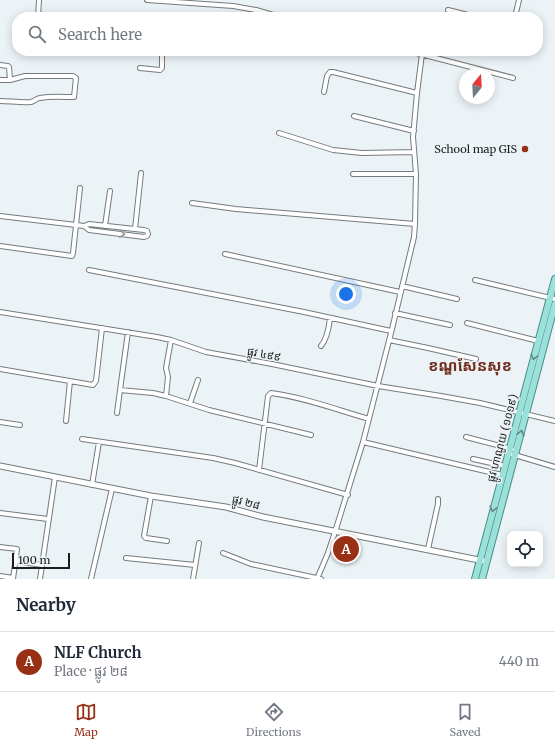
<!DOCTYPE html>
<meta charset="utf-8">
<style>
body{margin:0;font-family:Merriweather,"Noto Sans Khmer",serif;background:#f2f2f3;color:#1f2937}
.controls{position:absolute;right:12px;bottom:12px;display:grid;overflow:hidden;border-radius:8px;box-shadow:0 2px 10px #0003}
.controls button{width:36px;height:36px;display:grid;place-items:center;padding:0;border:0;border-bottom:1px solid #e0e1e3;background:#fff;color:#1f2937;font:20px sans-serif}
.compass{position:absolute;left:459px;top:68px;width:36px;height:36px;border-radius:50%;background:#fff;box-shadow:0 2px 10px #0003;rotate:18deg}
.scale{position:absolute;left:12px;bottom:10px;width:58px;box-sizing:border-box;padding-left:4px;border:2px solid #1b1d1e;border-top:0;font-size:11px;line-height:14px;white-space:nowrap;color:#1b1d1e;-webkit-text-stroke:3px #ecf3f6;paint-order:stroke}
.you{position:absolute;left:346px;top:294px;width:14px;height:14px;margin:-10px;border:3px solid #fff;border-radius:50%;background:#1a73e8;box-shadow:0 0 0 6px #1a73e833}
.badge{display:grid;place-items:center;width:26px;height:26px;border-radius:50%;background:#983016;color:#fff;font-size:13px;font-weight:700}
.pin{position:absolute;translate:-50% -50%;border:2px solid #fff;box-shadow:0 1px 4px #0006}
.list{margin:0;padding:0;list-style:none}
h2{display:flex;justify-content:space-between;align-items:center;height:52px;margin:0;padding:0 16px;font-size:17px}
h2 small{font-size:13px;font-weight:400;color:#747a83}
.list li{display:grid;grid-template-columns:26px 1fr auto;gap:12px;align-items:center;box-sizing:border-box;height:60px;padding:0 16px;border-top:1px solid #e0e1e3}
.list b{display:block;font-size:15px;white-space:nowrap}
.list p{margin:0;font-size:13px;white-space:nowrap;color:#747a83}
.list em{font-size:13px;font-style:normal;color:#747a83}
.icon{flex:none;width:22px;height:22px;fill:none;stroke:currentColor;stroke-width:2;stroke-linecap:round;stroke-linejoin:round}
.map{position:relative;flex:none;width:555px;height:579px;overflow:hidden}
.search{position:absolute;background:#fff;box-shadow:0 2px 10px #0003;left:12px;right:12px;top:12px;height:44px;display:flex;align-items:center;gap:10px;box-sizing:border-box;padding:0 14px;border-radius:16px;color:#747a83;font-size:15px}
.sheet{height:112px;background:#fff}
nav{display:flex;justify-content:space-around;align-items:center;box-sizing:border-box;height:56px;border-top:1px solid #e0e1e3;background:#fff;font-size:11px;color:#747a83}
nav a{display:grid;justify-items:center;gap:2px}
nav .on{color:#983016}
.map>svg:first-child{display:block}
.lines{fill:none;stroke-linecap:round;stroke-linejoin:round}
.minor-casing{stroke:#757b7d;stroke-width:6}
.tertiary-casing{stroke:#757b7d;stroke-width:7}
.primary-casing{stroke:#448e89;stroke-width:8}
.minor{stroke:#fff;stroke-width:4}
.tertiary{stroke:#fff;stroke-width:5}
.primary{stroke:#9ce0da;stroke-width:6}
.oneway{stroke:#98999a}
.oneway2{stroke:#628885}
.poi-dot{fill:#983016;stroke:#ecf3f6;stroke-width:1.5}
.labels{text-anchor:middle;stroke-width:3;stroke-linejoin:round;paint-order:stroke}
.poi-label{font-size:11px;fill:#1b1d1e;stroke:#ecf3f6;text-anchor:end}
.street-label{font-size:11px;fill:#1b1d1e;stroke:#ecf3f6}
.district-label{font-size:15px;font-weight:bold;fill:#702c1c;stroke:#ecf3f6}
</style>
<div class="map">
<svg width="555" height="579" viewBox="0 0 555 579">
<rect width="100%" height="100%" fill="#ecf3f6"/>
<g class="lines">
<g class="minor-casing">
<path id="minor" d="M 147,0 L 233,6 L 256,10 L 280,17
M 448,10 L 476,17
M 38,17 L 39,0
M 515,17 L 519,0
M 38,51 L 38,53
M 409,51 L 513,78
M 506,52 L 506,51
M 0,65 L 8,66 L 9,67 L 10,80
M 140,68 L 160,70 L 162,68 L 162,51
M 0,80 L 10,80 L 25,76 L 73,76 L 76,78 L 74,97 C 63,97 51,96 40,98 C 37,98 35,101 31,102 C 22,103 9,101 0,101
M 324,92 L 327,76 L 330,72 L 333,72 L 417,93
M 354,116 L 414,131
M 279,133 L 333,150 L 362,153 L 414,152
M 353,174 L 416,174
M 192,203 L 236,209 L 415,224
M 0,216 L 76,225 L 84,226 L 89,230 L 144,237 L 147,236 L 148,234 L 147,231 L 144,230 L 89,224 L 84,226
M 105,226 L 110,191
M 135,229 L 141,173
M 0,246 L 72,256 L 73,253 L 80,188
M 225,254 L 400,292
M 89,270 L 304,312 L 391,331
M 475,280 L 555,299
M 402,286 L 457,299
M 0,312 L 157,337 L 171,340 L 206,352 L 272,364 L 378,386 L 441,396 L 480,403 L 555,421
M 395,313 L 450,325
M 467,323 L 538,341
M 128,332 L 120,390 L 153,393 L 166,396 L 209,410 L 311,435
M 389,340 L 428,348 L 476,359
M 321,346 C 327,339 329,327 330,318
M 0,369 L 93,385 L 96,381 L 102,328
M 166,396 L 168,377 L 166,368 L 171,340
M 190,403 L 198,380
M 117,413 L 120,390
M 66,421 L 70,381
M 0,422 L 20,425
M 466,437 L 512,449
M 82,439 L 213,458 L 235,463 L 348,495
M 363,442 L 502,475
M 508,453 L 555,467
M 473,459 L 505,466
M 259,470 L 268,396 L 271,393 C 303,397 338,410 369,419
M 92,485 L 99,442
M 151,496 L 144,536 L 146,538 L 167,541
M 0,513 L 48,519
M 0,547 L 17,549 L 13,579
M 428,549 L 438,504 L 438,499
M 223,553 L 251,564 L 321,579
M 126,558 L 195,565
M 16,561 L 42,565
M 0,576 L 13,578
M 40,579 L 55,477
M 91,579 L 112,489
M 193,579 L 199,543
M 317,579 L 328,553 L 335,532 L 363,442 L 392,329 L 414,237 L 415,224 L 416,174 L 413,137 L 417,93 L 422,54"/>
</g>
<g class="tertiary-casing">
<path id="tertiary" d="M 0,466 L 151,496 L 226,507 L 263,517 L 484,561"/>
</g>
<g class="primary-casing">
<path id="primary" d="M 475,579 L 555,279
M 482,579 L 555,304"/>
</g>
<use href="#minor" class="minor"/>
<use href="#tertiary" class="tertiary"/>
<use href="#primary" class="primary"/>
</g>
<defs><path id="oneway-chevron" d="M-2-3.5L2.5 0L-2 3.5" fill="none" stroke-width="1.6" stroke-linecap="round" stroke-linejoin="round"/></defs>
<use class="oneway" href="#oneway-chevron" transform="translate(122 234) rotate(8)"/>
<g class="oneway2">
<use href="#oneway-chevron" transform="translate(534 357) rotate(105)"/>
<use href="#oneway-chevron" transform="translate(521 433) rotate(-75)"/>
<use href="#oneway-chevron" transform="translate(493 509) rotate(105)"/>
</g>
<circle class="poi-dot" cx="525" cy="149" r="4"/>
<g class="labels">
<g class="poi-label">
<text x="517" y="153">School map GIS</text>
</g>
<g class="street-label">
<text transform="translate(264 354) rotate(11)" y="4">ផ្លូវ ៤៩៩</text>
<text transform="translate(502 438) rotate(-75)" y="4">ផ្លូវ ហាណូយ (១០១៩)</text>
<text transform="translate(246 502) rotate(15)" y="4">ផ្លូវ ២៨</text>
</g>
<g class="district-label">
<text x="470" y="371">ខណ្ឌសែនសុខ</text>
</g>
</g>
</svg>
<div class="controls">
<button><svg class="icon" aria-label="locate" viewBox="0 0 24 24"><circle cx="12" cy="12" r="6"/><path d="M12 2v4M12 18v4M2 12h4M18 12h4"/></svg></button>
</div>
<svg class="compass" viewBox="-18 -18 36 36"><path d="M0-13l5 13h-10z" fill="#e53935"/><path d="M0 13l5-13h-10z" fill="#747a83"/></svg>
<div class="scale">100 m</div>
<div class="you"></div>
<div class="pin badge" style="left:346px;top:549px">A</div>
<div class="search"><svg class="icon" aria-label="search" viewBox="0 0 24 24"><circle cx="10" cy="10" r="6"/><path d="M15 15l6 6"/></svg>Search here</div>
</div>
<section class="sheet">
<h2>Nearby<small></small></h2>
<ul class="list">
<li><span class="badge">A</span><div><b>NLF Church</b><p>Place · ផ្លូវ ២៨</p></div><em>440 m</em></li>
</ul>
</section>
<nav>
<a class="on"><svg class="icon" aria-label="map" viewBox="0 0 24 24"><path d="M3 6l6-2 6 2 6-2v14l-6 2-6-2-6 2zM9 4v14M15 6v14"/></svg>Map</a>
<a><svg class="icon" aria-label="directions" viewBox="0 0 24 24"><path d="M12 3l9 9-9 9-9-9zM9 14v-3h6M13 9l2 2-2 2"/></svg>Directions</a>
<a><svg class="icon" aria-label="saved" viewBox="0 0 24 24"><path d="M7 4h10v16l-5-4-5 4z"/></svg>Saved</a>
</nav>
